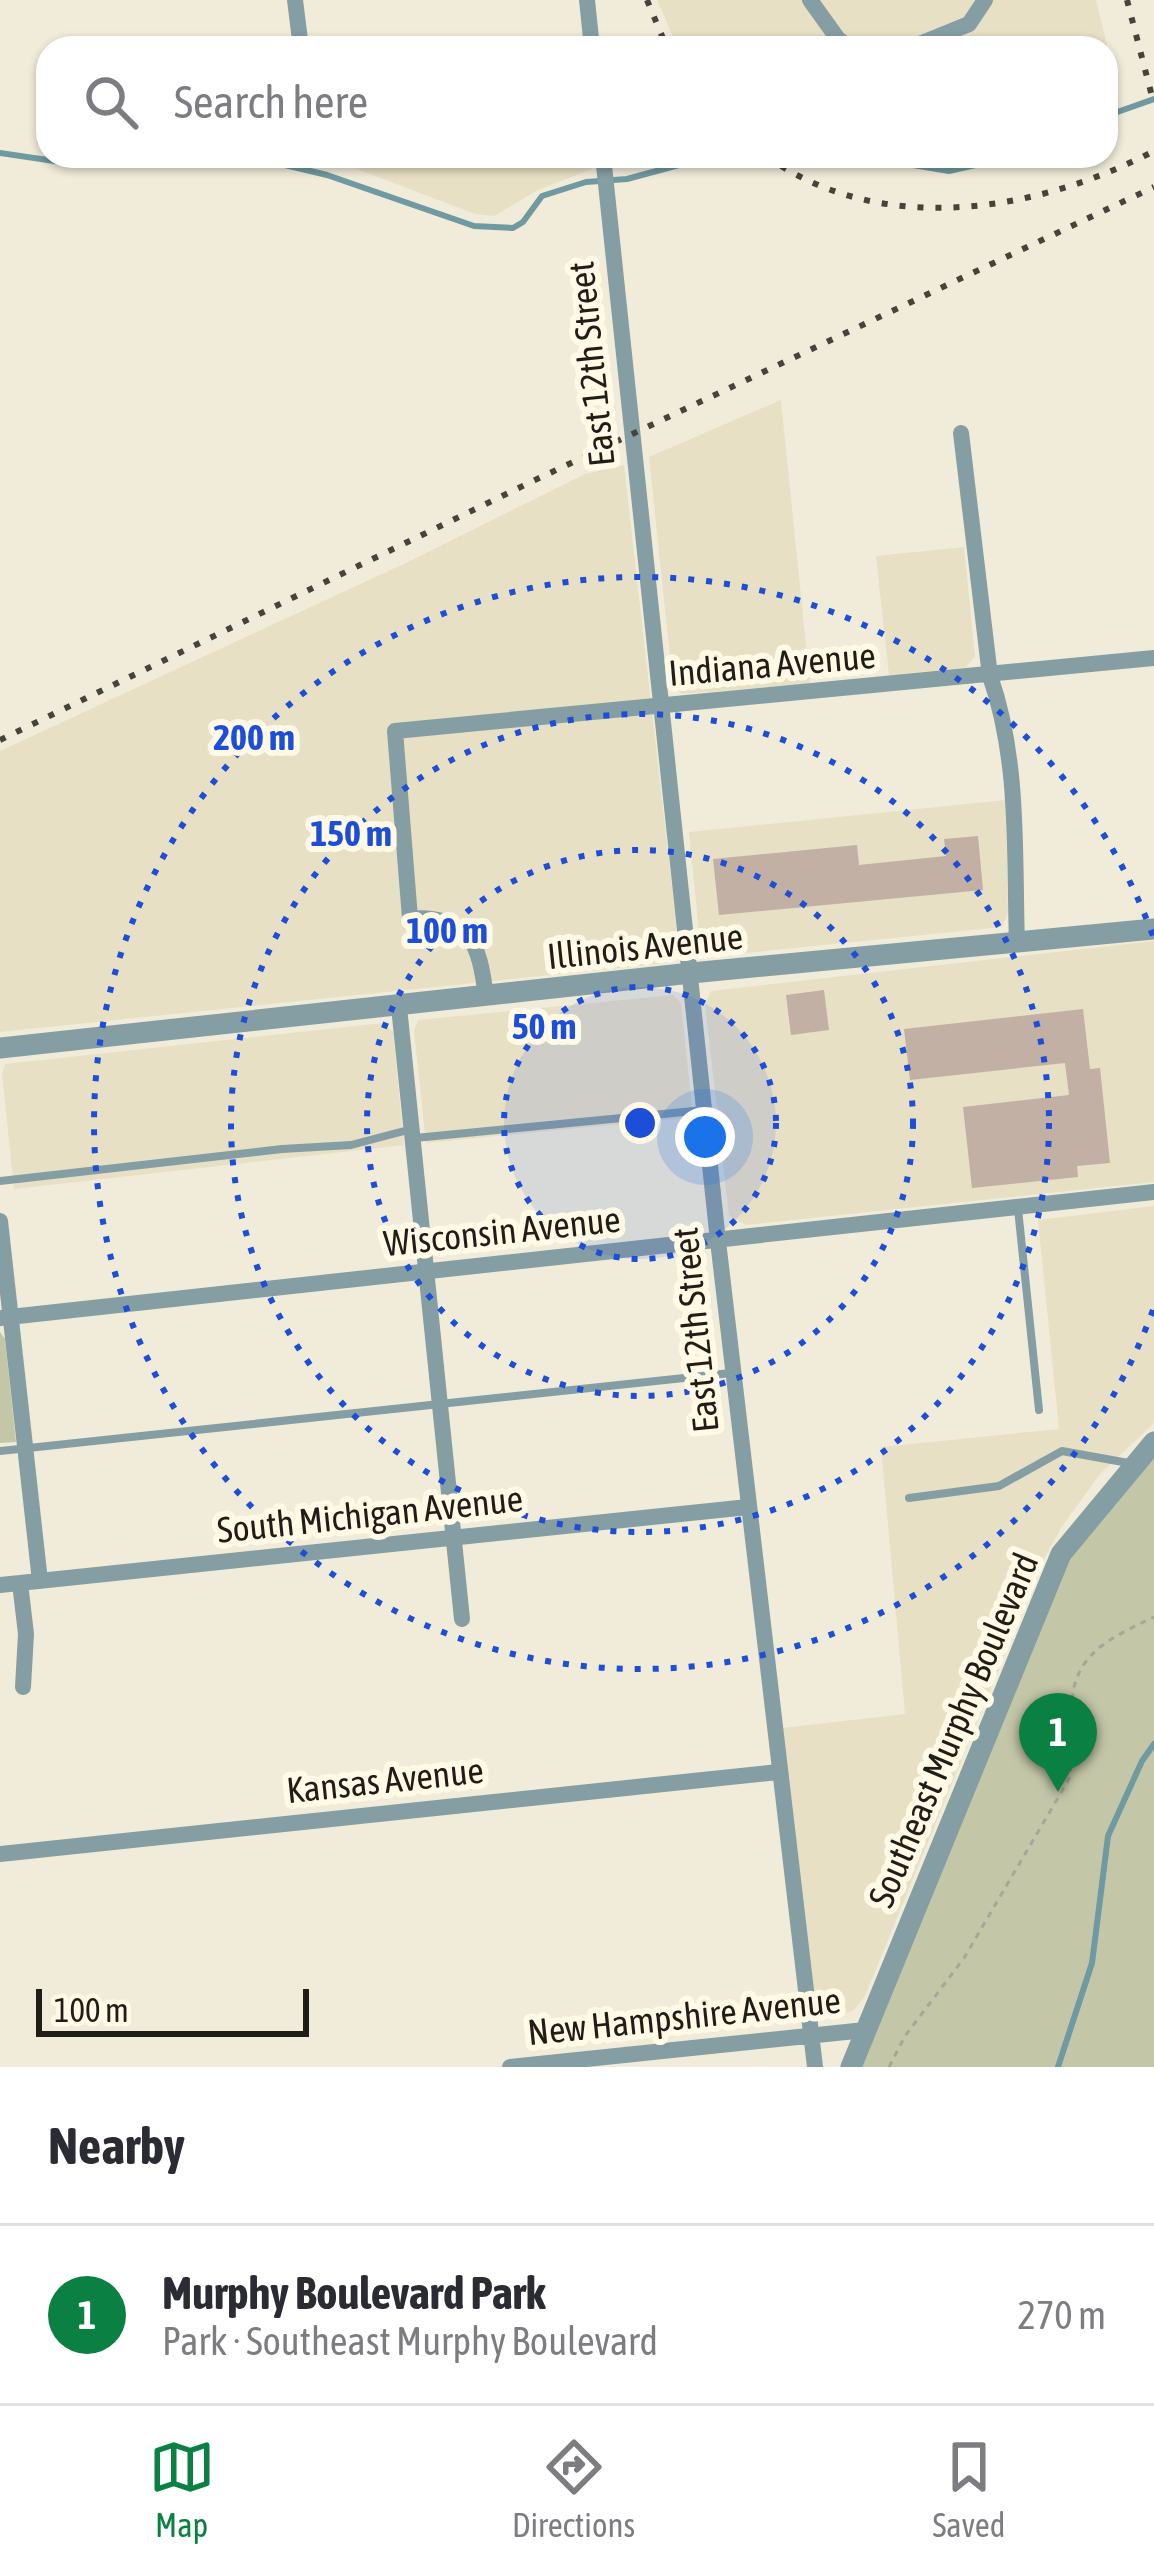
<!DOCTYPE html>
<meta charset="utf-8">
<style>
body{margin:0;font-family:"Asap Condensed",sans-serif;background:#f2f2f3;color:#2b2b33}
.scale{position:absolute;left:36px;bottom:30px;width:273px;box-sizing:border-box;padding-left:12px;border:6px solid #1f1d16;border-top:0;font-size:33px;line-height:42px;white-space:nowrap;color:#1f1d16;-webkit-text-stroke:9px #fff9e6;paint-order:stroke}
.you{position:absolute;left:705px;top:1137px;width:42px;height:42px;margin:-30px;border:9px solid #fff;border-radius:50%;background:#1a73e8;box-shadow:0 0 0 18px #1a73e833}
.badge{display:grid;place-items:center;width:78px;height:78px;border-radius:50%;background:#0b8043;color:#fff;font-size:39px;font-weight:700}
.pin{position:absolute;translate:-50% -99px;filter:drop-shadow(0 3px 6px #0008)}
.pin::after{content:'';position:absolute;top:63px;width:42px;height:36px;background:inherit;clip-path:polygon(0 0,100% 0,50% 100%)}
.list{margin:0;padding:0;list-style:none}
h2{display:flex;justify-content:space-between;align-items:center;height:156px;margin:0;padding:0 48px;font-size:51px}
h2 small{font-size:39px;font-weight:400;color:#7c7c81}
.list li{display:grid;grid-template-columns:78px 1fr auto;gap:36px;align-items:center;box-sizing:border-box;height:180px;padding:0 48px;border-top:3px solid #e1e1e2}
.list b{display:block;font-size:45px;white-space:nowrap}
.list p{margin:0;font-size:39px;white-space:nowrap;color:#7c7c81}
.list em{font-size:39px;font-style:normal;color:#7c7c81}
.icon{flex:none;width:66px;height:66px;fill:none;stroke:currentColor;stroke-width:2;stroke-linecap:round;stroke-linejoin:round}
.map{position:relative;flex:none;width:1154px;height:2067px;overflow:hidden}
.search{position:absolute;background:#fff;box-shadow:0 3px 9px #0004;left:36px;right:36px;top:36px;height:132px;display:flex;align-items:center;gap:30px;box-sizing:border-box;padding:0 42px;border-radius:36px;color:#7c7c81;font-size:45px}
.sheet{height:336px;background:#fff}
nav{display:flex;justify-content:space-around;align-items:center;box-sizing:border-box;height:168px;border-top:3px solid #e1e1e2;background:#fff;font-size:33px;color:#7c7c81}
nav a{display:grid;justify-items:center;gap:6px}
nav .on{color:#0b8043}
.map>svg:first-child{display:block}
.built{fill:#e7e0c5}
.green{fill:#c4c6a8}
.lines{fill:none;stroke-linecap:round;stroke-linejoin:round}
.stream{stroke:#709aa1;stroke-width:6}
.building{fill:#c1b0a3}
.path{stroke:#a9a597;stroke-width:3;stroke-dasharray:6 6;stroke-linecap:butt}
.service{stroke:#859ea4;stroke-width:8}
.minor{stroke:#859ea4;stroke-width:16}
.tertiary{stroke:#859ea4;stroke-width:21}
.rail{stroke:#45433a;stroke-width:6;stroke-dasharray:6 12;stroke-linecap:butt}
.ring{fill:none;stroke:#1d4ed8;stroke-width:6;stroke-dasharray:6 12}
.labels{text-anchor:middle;stroke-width:12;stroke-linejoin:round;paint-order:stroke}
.street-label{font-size:36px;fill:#1f1d16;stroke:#fff9e6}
.centre{fill:#1d4ed8;stroke:#fff9e6;stroke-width:6}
.ring-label{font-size:36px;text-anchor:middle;font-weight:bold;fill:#1d4ed8;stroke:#fff9e6;stroke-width:12;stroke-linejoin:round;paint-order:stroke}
</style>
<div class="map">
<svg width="1154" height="2067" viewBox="0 0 1154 2067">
<rect width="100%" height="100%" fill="#f1ecd9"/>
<path class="built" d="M 657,0 L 1096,0 L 1114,73 L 1106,79 L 1106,48 L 678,48 Z
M 323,156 L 591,156 L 592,169 L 538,190 L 494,216 L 475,214 Z
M 781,400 L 810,684 L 682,694 L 673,685 L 649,457 Z
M 624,465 L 679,949 L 676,958 L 667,963 L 0,1032 L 0,751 L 412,560 L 585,474 Z
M 964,547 L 975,657 L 965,668 L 889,675 L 876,556 Z
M 1006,800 L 1008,913 L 1002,927 L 726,955 L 705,945 L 699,933 L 689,832 Z
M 1154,941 L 1154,1182 L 746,1225 L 729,1216 L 705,1004 L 711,991 Z
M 673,995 L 681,1003 L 693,1117 L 426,1143 L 414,1031 L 418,1020 Z
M 383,1023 L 393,1032 L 404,1145 L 14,1189 L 2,1074 L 5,1064 Z
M 1154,1206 L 1154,1423 L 1100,1474 L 1061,1528 L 1044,1559 L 865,1996 L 854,2010 L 830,2019 L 822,2018 L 816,2014 L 782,1728 L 905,1714 L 881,1447 L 1059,1429 L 1038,1220 Z"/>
<path class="green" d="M 0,1332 L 5,1339 L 16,1442 L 0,1443 Z
M 1154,1442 L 1154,2067 L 851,2067 L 1061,1554 Z"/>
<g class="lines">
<path class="stream" d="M 1106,116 L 1154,99
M 0,153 L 61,162 L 112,156
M 247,156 L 327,175 L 474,226 L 513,228 L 523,222 L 542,196 L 586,182 L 627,179 L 712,156
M 859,156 L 949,171 L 1015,156
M 1058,2067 L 1092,1963 L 1108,1836 L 1142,1761 L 1154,1744"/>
</g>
<path class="building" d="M 978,836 L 983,890 L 719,915 L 713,859 L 857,845 L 859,865 L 946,856 L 944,839 Z
M 824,990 L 829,1030 L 791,1035 L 786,995 Z
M 1083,1009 L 1090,1069 L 1100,1068 L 1110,1163 L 1077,1166 L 1078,1177 L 972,1188 L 963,1107 L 1069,1095 L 1065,1063 L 910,1080 L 904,1029 Z"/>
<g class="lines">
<path class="path" d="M 889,2067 L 905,2036 L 964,1958 L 1069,1779 C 1074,1754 1073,1736 1072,1711 C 1070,1655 1110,1638 1154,1617"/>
<path class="service" d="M 415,1138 L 704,1110
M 0,1181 L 282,1149 L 351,1145 L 408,1130
M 1018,1209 L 1039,1410
M 0,1451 L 731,1373
M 909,1498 L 999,1486 L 1062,1451 L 1134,1464"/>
<path class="minor" d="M 295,0 L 301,48
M 587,0 L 592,48
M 810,0 L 838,39 L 850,48
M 910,48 L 969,24 L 985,0
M 603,156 L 718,1241 L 815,2067
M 961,433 L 990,676 C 1020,761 1014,855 1017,944
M 486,997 C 479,941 470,917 410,918 L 395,731 L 1154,658
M 399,1007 L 462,1619
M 0,1221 L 40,1581
M 0,1318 L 1154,1192
M 20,1583 L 26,1634 L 23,1687
M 0,1585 L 748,1507
M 0,1854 L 778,1772
M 510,2067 L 865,2030"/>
<path class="tertiary" d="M 0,1048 L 691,973 L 1154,929
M 851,2067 L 1061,1554 L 1154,1442"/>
<path class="rail" d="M 647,0 L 667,48
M 1127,0 L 1154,104
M 766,156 C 881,238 1037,212 1154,151
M 0,740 L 533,481 L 1154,187"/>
</g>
<circle cx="640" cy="1123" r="136" fill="#1d4ed8" fill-opacity=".12"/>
<g class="ring">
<circle cx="640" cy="1123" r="136"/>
<circle cx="640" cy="1123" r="273"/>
<circle cx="640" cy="1123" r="409"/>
<path d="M1153 1310A546 546 0 1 1 1153 936"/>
</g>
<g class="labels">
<g class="street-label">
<text transform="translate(591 364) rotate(-96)" y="13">East 12th Street</text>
<text transform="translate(772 664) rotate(-5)" y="13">Indiana Avenue</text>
<text transform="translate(645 946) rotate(-6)" y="13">Illinois Avenue</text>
<text transform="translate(502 1231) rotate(-6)" y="13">Wisconsin Avenue</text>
<text transform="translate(695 1330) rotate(-96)" y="13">East 12th Street</text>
<text transform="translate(370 1514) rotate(-6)" y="13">South Michigan Avenue</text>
<text transform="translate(953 1730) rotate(-67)" y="13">Southeast Murphy Boulevard</text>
<text transform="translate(385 1780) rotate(-6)" y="13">Kansas Avenue</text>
<text transform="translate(684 2016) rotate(-6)" y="13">New Hampshire Avenue</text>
</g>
</g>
<circle cx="640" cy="1123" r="18" class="centre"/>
<g class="ring-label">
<text x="254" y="750">200 m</text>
<text x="351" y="846">150 m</text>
<text x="447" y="943">100 m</text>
<text x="544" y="1039">50 m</text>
</g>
</svg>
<div class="scale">100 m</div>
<div class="you"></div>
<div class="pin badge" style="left:1058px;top:1792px">1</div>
<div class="search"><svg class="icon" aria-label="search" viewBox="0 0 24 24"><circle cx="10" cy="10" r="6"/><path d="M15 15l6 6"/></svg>Search here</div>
</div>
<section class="sheet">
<h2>Nearby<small></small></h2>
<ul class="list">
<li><span class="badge">1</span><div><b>Murphy Boulevard Park</b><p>Park · Southeast Murphy Boulevard</p></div><em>270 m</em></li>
</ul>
</section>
<nav>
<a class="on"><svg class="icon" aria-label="map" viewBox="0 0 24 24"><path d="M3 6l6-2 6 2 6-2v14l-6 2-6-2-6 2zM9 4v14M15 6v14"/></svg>Map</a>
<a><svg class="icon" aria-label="directions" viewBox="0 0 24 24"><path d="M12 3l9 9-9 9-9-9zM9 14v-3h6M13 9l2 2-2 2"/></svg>Directions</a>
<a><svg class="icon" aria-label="saved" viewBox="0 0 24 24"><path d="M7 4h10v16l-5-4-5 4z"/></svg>Saved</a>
</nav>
